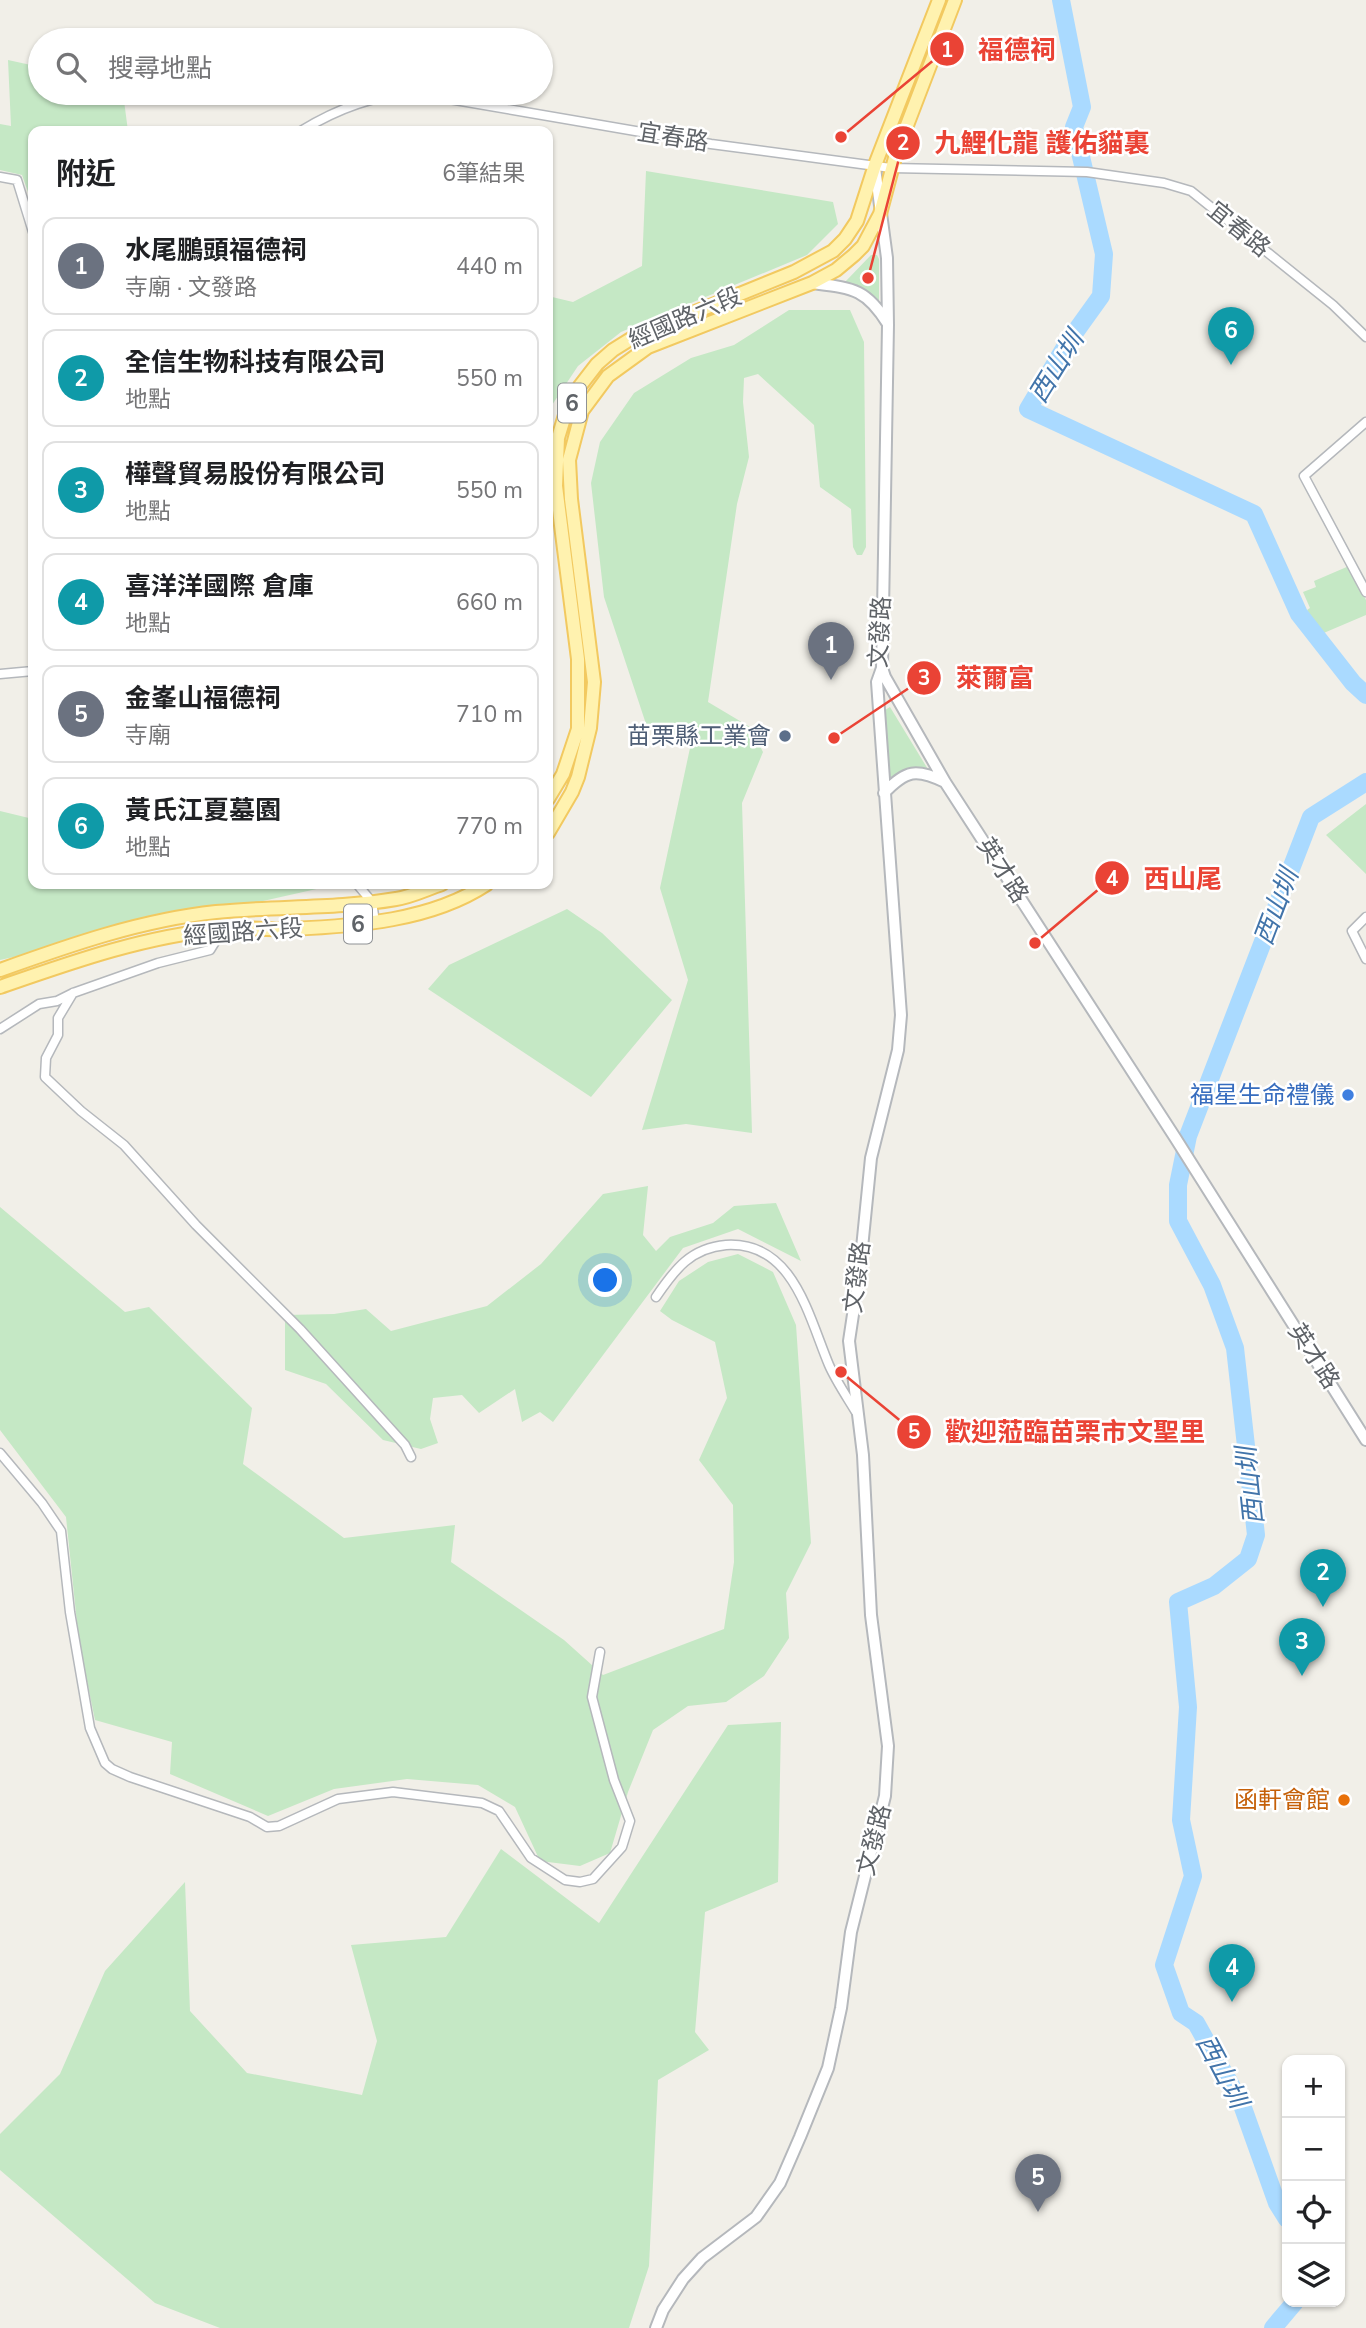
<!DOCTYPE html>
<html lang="zh-TW">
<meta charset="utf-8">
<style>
body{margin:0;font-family:"Nunito Sans","Noto Sans TC",sans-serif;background:#f6f6f6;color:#202124}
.controls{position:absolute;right:21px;bottom:21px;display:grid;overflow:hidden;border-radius:14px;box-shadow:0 2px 5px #0004}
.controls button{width:63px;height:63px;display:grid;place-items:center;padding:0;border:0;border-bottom:2px solid #e0e0e0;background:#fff;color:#202124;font:35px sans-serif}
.you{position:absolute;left:606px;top:1281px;width:24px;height:24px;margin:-18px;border:5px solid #fff;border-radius:50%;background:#1a73e8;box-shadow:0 0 0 10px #1a73e833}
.badge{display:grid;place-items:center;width:46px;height:46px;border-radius:50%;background:#2563eb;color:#fff;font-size:23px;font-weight:700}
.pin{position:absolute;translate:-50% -58px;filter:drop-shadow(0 2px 4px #0008)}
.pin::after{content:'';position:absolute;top:37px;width:24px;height:21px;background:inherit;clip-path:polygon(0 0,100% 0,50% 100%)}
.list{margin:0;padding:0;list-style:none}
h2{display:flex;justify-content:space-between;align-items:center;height:91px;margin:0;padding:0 28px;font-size:30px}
h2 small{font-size:23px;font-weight:400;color:#757577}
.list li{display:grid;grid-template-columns:46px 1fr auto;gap:21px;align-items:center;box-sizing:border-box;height:98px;margin:0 14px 14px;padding:0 14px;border:2px solid #e0e0e0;border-radius:14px}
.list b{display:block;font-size:26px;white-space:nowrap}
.list p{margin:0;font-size:23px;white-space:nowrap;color:#757577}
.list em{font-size:23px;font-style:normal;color:#757577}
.icon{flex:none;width:38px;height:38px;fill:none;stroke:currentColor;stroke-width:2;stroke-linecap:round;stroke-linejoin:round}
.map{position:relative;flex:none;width:1366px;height:2328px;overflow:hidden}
.search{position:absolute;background:#fff;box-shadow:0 2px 5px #0004;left:28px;top:28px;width:525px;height:77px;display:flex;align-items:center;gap:18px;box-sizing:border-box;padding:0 24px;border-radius:38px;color:#757577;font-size:26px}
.panel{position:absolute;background:#fff;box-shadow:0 2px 5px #0004;left:28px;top:126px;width:525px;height:763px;border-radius:14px}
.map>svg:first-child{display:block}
.green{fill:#c5e8c5}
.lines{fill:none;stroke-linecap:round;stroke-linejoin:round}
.river{stroke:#aadaff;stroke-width:18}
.minor-casing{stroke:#b5b8bc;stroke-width:11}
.tertiary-casing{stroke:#b5b8bc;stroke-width:14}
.primary-casing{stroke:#f2c960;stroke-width:16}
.minor{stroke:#fff;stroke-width:8}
.tertiary{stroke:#fff;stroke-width:10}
.primary{stroke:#fff2af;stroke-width:12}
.service-dot{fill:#5c6f8a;stroke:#fff;stroke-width:2.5}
.shop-dot{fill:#3f7fe0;stroke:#fff;stroke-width:2.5}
.food-dot{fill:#e8710a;stroke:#fff;stroke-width:2.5}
.labels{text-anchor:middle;stroke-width:5;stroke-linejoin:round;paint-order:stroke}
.shield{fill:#fff;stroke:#8f9295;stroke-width:2}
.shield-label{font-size:23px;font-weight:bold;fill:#5f6368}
.street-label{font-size:24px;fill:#5f6368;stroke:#fff}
.service-label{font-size:24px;fill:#4e5e75;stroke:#fff;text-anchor:end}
.shop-label{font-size:24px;fill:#366cbe;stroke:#fff;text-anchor:end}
.food-label{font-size:24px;fill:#c56008;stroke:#fff;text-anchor:end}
.water-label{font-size:26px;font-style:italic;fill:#4174aa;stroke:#fff}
.leader{fill:none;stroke:#ea4335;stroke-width:2.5}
.callout-dot{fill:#ea4335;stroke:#fff;stroke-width:2.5}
.mark-label{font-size:21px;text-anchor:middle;font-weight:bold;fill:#fff}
.callout-label{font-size:26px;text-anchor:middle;font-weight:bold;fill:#ea4335;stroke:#fff;stroke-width:5;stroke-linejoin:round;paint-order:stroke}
</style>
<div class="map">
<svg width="1366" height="2328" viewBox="0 0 1366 2328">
<rect width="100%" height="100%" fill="#f1efe8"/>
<path class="green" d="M 8,60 L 40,67 L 40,93 L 123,93 L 128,131 L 33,131 L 33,191 L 28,192 L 22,175 L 0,170 L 0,124 L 11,126 Z
M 646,171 L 833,202 L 838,224 L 807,255 L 621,332 L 578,366 L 550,408 L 548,465 L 548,296 L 573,302 L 642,266 Z
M 871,255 L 877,255 L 879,259 L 879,305 L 861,289 L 845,282 Z
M 789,310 L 850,310 L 864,342 L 866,547 L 862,555 L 857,555 L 853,547 L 851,509 L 820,487 L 814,425 L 758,374 L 744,378 L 743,402 L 749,457 L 737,504 L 708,702 L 750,727 L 763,752 L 742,803 L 752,1133 L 686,1124 L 642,1130 L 688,980 L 660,888 L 690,748 L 647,727 L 604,597 L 591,483 L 600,442 L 634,393 L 691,358 L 734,345 Z
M 1349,566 L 1366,600 L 1366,615 L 1319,635 L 1307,610 L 1310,608 L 1303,592 L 1316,587 L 1314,581 Z
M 890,707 L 929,771 C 913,766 902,770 890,781 L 888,779 L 885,710 Z
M 1366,804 L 1366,874 L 1326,835 Z
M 0,811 L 33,819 L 33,884 L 320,884 L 321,888 L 0,960 Z
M 567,909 L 602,933 L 672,1000 L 591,1097 L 428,989 L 449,965 Z
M 648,1186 L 643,1235 L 656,1251 L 670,1237 L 713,1223 L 734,1206 L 776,1203 L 801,1261 L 738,1229 L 683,1248 L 553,1422 L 540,1412 L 522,1422 L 515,1389 L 479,1413 L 462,1395 L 433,1398 L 430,1419 L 438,1443 L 421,1449 L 383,1440 L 326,1384 L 285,1370 L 285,1315 L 334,1314 L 366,1309 L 391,1331 L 487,1306 L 541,1264 L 603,1194 Z
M 0,1207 L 125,1312 L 149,1307 L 252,1408 L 243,1464 L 344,1538 L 455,1525 L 451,1562 L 564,1640 L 603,1675 L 724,1629 L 734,1562 L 733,1505 L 699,1460 L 727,1398 L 715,1342 L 672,1320 L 660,1311 L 679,1281 L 708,1262 L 738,1254 L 773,1272 L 796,1325 L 811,1543 L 786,1593 L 789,1638 L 764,1676 L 726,1702 L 688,1706 L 653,1730 L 628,1792 L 610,1853 L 580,1866 L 540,1861 L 515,1807 L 478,1785 L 407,1779 L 334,1789 L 268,1816 L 170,1774 L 172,1742 L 95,1720 L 79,1642 L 66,1517 L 0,1430 Z
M 781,1722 L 778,1882 L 705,1912 L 695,2032 L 709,2050 L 658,2080 L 649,2266 L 629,2328 L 220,2328 L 155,2303 L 0,2170 L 0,2134 L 60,2074 L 105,1971 L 185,1882 L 190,2011 L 247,2073 L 362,2095 L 377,2041 L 351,1945 L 446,1937 L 501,1849 L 599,1923 L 728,1725 Z"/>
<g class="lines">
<path class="river" d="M 1061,0 L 1082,107 L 1074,127 L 1104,254 L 1101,296 L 1068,342 L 1028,409 L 1254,514 L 1299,614 L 1353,683 L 1366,695
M 1287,2219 L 1277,2203 L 1242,2105 L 1196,2023 L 1181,2013 L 1164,1965 L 1193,1876 L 1181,1820 L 1188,1707 L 1178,1602 L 1214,1586 L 1248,1559 L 1256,1535 L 1235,1348 L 1212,1285 L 1178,1221 L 1178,1185 L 1188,1136 L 1311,817 L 1366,782
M 1273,2328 L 1295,2302"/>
<g class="minor-casing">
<path id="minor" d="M 301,131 C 335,110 374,95 414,93 L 711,144 L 891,168 L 1087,172 L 1164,183 L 1191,191 L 1333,305 L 1366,337
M 0,177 L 17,180 L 33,232
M 1366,422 L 1304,476 L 1366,592
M 0,674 L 33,671
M 357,884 L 372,902 L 375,922
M 1366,917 L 1352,931 L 1366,959
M 73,993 L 58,1018 L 58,1035 L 46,1058 L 45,1077 L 81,1111 L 124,1145 L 196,1225 L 300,1329 L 405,1445 L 411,1457
M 0,1029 L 39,1004 L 57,1001 L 73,993 L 158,963 L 210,950 L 223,929
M 656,1297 C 675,1269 691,1248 726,1245 C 793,1241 808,1315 829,1365 C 836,1381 847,1397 856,1412
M 0,1453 L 42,1503 L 61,1531 L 70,1612 L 90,1728 L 105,1763 L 112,1769 L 130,1777 L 250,1817 L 267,1827 L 279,1826 L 338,1799 L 393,1792 L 482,1803 L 499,1811 L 531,1858 L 565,1880 L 580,1882 L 593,1879 L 622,1847 L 630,1821 L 614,1780 L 592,1697 L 600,1652"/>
</g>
<g class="tertiary-casing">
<path id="tertiary" d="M 812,283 C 852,288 866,288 888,324
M 882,668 L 885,677 L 945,782 L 1176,1139 L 1366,1440
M 884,793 C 906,770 916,768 945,782
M 656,2328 L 663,2310 L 683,2279 L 702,2258 L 756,2217 L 780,2183 L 800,2137 L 828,2068 L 841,2008 L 851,1932 L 885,1796 L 888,1746 L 871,1615 L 863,1455 L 849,1341 L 860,1268 L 871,1158 L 898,1050 L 901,1015 L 877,682 L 882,668 L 888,325 L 887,258 L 875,168"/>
</g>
<g class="primary-casing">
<path id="primary" d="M 548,799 L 563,774 L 578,729 L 578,659 L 556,486 L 558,438 L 565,415 L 580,386 L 597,364 L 613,350 L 645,330 L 688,315 L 794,272 L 833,251 L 845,239 L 857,221 L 875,165 L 939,0
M 548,833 L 572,792 L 578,777 L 590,728 L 594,682 L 571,499 L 569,460 L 582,411 L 608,376 L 648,347 L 812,283 L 836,270 L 854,255 L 863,246 L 880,214 L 896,154 L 955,0
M 0,970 C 70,945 141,920 216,912 C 275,906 337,909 396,899 C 411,897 427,889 442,884
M 0,987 C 72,962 145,936 222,929 C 245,927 268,930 291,929 C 356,926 431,921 487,884"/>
</g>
<use href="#minor" class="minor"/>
<use href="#tertiary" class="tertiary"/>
<use href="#primary" class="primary"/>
</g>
<circle class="service-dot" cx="785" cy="736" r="7"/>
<circle class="shop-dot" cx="1348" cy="1095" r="7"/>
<circle class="food-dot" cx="1344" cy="1800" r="7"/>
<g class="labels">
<g class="shield">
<rect x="558" y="383.5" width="28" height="39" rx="5"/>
<rect x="344" y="904.5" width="28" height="39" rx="5"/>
</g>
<g class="shield-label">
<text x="572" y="411">6</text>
<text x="358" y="932">6</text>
</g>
<g class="street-label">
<text transform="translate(673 137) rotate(9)" y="8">宜春路</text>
<text transform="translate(1239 229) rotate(39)" y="8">宜春路</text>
<text transform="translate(685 318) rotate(-23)" y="8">經國路六段</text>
<text transform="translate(880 632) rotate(-87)" y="8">文發路</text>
<text transform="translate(1003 870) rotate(57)" y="8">英才路</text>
<text transform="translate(243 932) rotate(-4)" y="8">經國路六段</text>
<text transform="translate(857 1277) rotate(-83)" y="8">文發路</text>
<text transform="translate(1314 1356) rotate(57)" y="8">英才路</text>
<text transform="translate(874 1840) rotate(-76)" y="8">文發路</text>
</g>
<g class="service-label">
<text x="771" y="744">苗栗縣工業會</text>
</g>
<g class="shop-label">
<text x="1334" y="1103">福星生命禮儀</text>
</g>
<g class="food-label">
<text x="1330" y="1808">函軒會館</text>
</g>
<g class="water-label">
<text transform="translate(1056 367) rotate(-58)" y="9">西山圳</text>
<text transform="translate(1276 907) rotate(-69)" y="9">西山圳</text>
<text transform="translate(1250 1486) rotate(-96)" y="9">西山圳</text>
<text transform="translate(1222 2071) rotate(62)" y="9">西山圳</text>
</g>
</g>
<path class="leader" d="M841 137L947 49M868 278L903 143M834 738L924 678M1035 943L1112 878M841 1372L914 1432"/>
<g class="callout-dot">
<circle cx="841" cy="137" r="7"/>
<circle cx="868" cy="278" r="7"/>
<circle cx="834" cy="738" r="7"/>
<circle cx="1035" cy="943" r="7"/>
<circle cx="841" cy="1372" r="7"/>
<circle cx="947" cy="49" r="18"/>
<circle cx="903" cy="143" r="18"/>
<circle cx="924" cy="678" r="18"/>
<circle cx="1112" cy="878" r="18"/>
<circle cx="914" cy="1432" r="18"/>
</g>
<g class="mark-label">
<text x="947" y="57">1</text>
<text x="903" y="150">2</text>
<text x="924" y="685">3</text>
<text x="1112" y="886">4</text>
<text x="914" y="1439">5</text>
</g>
<g class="callout-label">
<text x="1017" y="59">福德祠</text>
<text x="1042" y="152">九鯉化龍 護佑貓裏</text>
<text x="995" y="687">萊爾富</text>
<text x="1183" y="888">西山尾</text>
<text x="1075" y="1441">歡迎蒞臨苗栗市文聖里</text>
</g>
</svg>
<div class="controls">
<button>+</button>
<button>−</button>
<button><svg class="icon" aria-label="locate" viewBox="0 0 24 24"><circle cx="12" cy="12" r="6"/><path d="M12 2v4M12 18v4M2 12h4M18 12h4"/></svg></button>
<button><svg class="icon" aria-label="layers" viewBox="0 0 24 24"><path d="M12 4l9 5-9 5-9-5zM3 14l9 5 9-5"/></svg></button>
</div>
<div class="you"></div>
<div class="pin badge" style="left:831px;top:680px;background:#6b7280">1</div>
<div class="pin badge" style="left:1323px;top:1607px;background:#0f9aa8">2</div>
<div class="pin badge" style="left:1302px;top:1676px;background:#0f9aa8">3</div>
<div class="pin badge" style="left:1232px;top:2002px;background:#0f9aa8">4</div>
<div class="pin badge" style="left:1038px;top:2212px;background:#6b7280">5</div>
<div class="pin badge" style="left:1231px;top:365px;background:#0f9aa8">6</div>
<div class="search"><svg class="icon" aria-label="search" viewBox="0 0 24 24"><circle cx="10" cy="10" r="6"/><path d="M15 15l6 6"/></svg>搜尋地點</div>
<section class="panel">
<h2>附近<small>6筆結果</small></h2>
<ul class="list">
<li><span class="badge" style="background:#6b7280">1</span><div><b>水尾鵬頭福德祠</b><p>寺廟 · 文發路</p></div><em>440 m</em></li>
<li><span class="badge" style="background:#0f9aa8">2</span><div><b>全信生物科技有限公司</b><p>地點</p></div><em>550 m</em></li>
<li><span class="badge" style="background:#0f9aa8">3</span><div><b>樺聲貿易股份有限公司</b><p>地點</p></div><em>550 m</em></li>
<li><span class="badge" style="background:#0f9aa8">4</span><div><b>喜洋洋國際 倉庫</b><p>地點</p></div><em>660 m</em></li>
<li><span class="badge" style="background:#6b7280">5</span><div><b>金峯山福德祠</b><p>寺廟</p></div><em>710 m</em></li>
<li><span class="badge" style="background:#0f9aa8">6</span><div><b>黃氏江夏墓園</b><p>地點</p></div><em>770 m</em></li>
</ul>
</section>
</div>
